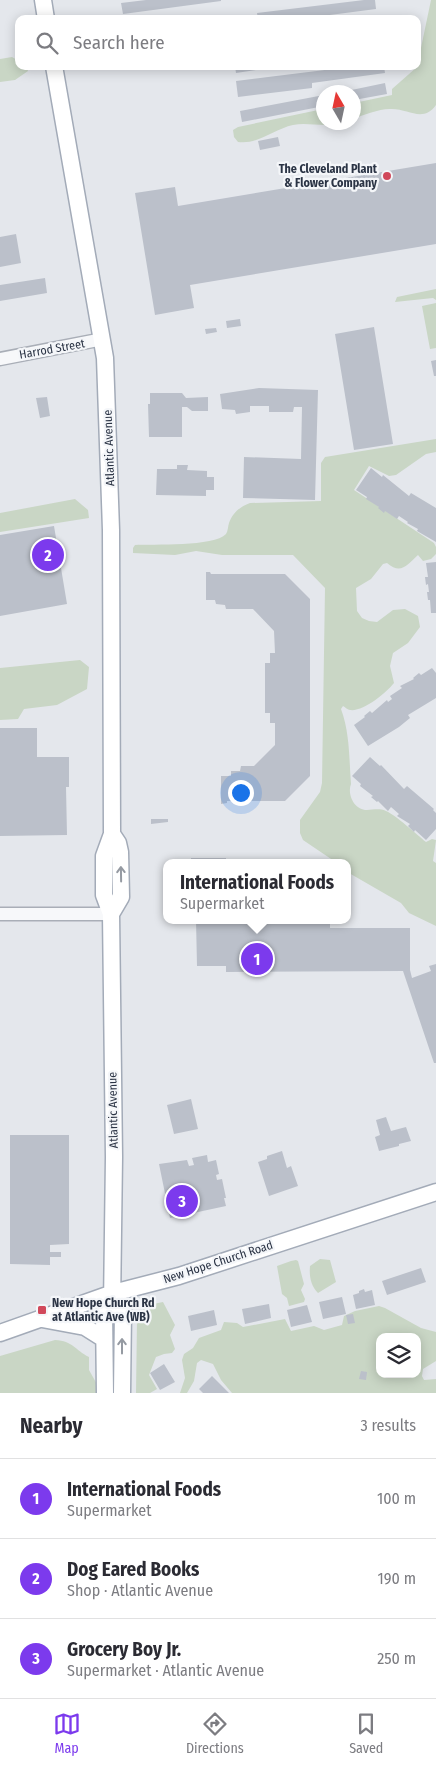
<!DOCTYPE html>
<meta charset="utf-8">
<style>
body{margin:0;font-family:"Fira Sans Condensed",sans-serif;background:#f7f7f7;color:#2b2b33}
.controls{position:absolute;right:15px;bottom:15px;display:grid;overflow:hidden;border-radius:10px;box-shadow:0 2px 12px #0003}
.controls button{width:45px;height:45px;display:grid;place-items:center;padding:0;border:0;border-bottom:1px solid #e1e1e2;background:#fff;color:#2b2b33;font:25px sans-serif}
.compass{position:absolute;left:316px;top:85px;width:45px;height:45px;border-radius:50%;background:#fff;box-shadow:0 2px 12px #0003;rotate:351deg}
.you{position:absolute;left:240px;top:792px;width:18px;height:18px;margin:-12px;border:4px solid #fff;border-radius:50%;background:#1a73e8;box-shadow:0 0 0 8px #1a73e833}
.badge{display:grid;place-items:center;width:32px;height:32px;border-radius:50%;background:#7c3aed;color:#fff;font-size:16px;font-weight:700}
.pin{position:absolute;translate:-50% -50%;border:2px solid #fff;box-shadow:0 1px 5px #0006}
.popup{position:absolute;left:163px;top:859px;width:188px;height:65px;box-sizing:border-box;display:grid;place-content:center;border-radius:10px;background:#fff;filter:drop-shadow(0 1px 4px #0005);font-size:16px;white-space:nowrap;color:#7c7c81}
.popup b{font-size:19px;color:#2b2b33}
.popup::after{content:'';position:absolute;left:50%;top:100%;margin-left:-10px;border:10px solid transparent;border-top-color:#fff}
.list{margin:0;padding:0;list-style:none}
h2{display:flex;justify-content:space-between;align-items:center;height:65px;margin:0;padding:0 20px;font-size:21px}
h2 small{font-size:16px;font-weight:400;color:#7c7c81}
.list li{display:grid;grid-template-columns:32px 1fr auto;gap:15px;align-items:center;box-sizing:border-box;height:80px;padding:0 20px;border-top:1px solid #e1e1e2}
.list b{display:block;font-size:19px;white-space:nowrap}
.list p{margin:0;font-size:16px;white-space:nowrap;color:#7c7c81}
.list em{font-size:16px;font-style:normal;color:#7c7c81}
.icon{flex:none;width:28px;height:28px;fill:none;stroke:currentColor;stroke-width:2;stroke-linecap:round;stroke-linejoin:round}
.map{position:relative;flex:none;width:436px;height:1393px;overflow:hidden}
.search{position:absolute;background:#fff;box-shadow:0 2px 12px #0003;left:15px;right:15px;top:15px;height:55px;display:flex;align-items:center;gap:12px;box-sizing:border-box;padding:0 18px;border-radius:10px;color:#7c7c81;font-size:19px}
.sheet{height:305px;background:#fff}
nav{display:flex;justify-content:space-around;align-items:center;box-sizing:border-box;height:70px;border-top:1px solid #e1e1e2;background:#fff;font-size:14px;color:#7c7c81}
nav a{display:grid;justify-items:center;gap:2px}
nav .on{color:#7c3aed}
.map>svg:first-child{display:block}
.green{fill:#c9d6c5;fill-rule:evenodd}
.building{fill:#bbc0ca}
.lines{fill:none;stroke-linecap:round;stroke-linejoin:round}
.minor-casing{stroke:#a9aeb7;stroke-width:15}
.major-casing{stroke:#a3abb8;stroke-width:19}
.minor{stroke:#f7f8fa;stroke-width:12}
.major{stroke:#fff;stroke-width:16}
.oneway{stroke:#959aa2}
.poi-dot{fill:#d1495b;stroke:#f4f6f9;stroke-width:2}
.labels{text-anchor:middle;stroke-width:4.5;stroke-linejoin:round;paint-order:stroke}
.poi-label{font-size:12px;font-weight:bold;fill:#2b3445;stroke:#f4f6f9;text-anchor:end}
.street-label{font-size:12px;fill:#2b3445;stroke:#f4f6f9}
</style>
<div class="map">
<svg width="436" height="1393" viewBox="0 0 436 1393">
<rect width="100%" height="100%" fill="#e4e7ec"/>
<path class="green" d="M 431,0 L 436,0 L 436,105 C 423,123 409,109 392,109 C 380,108 365,115 354,118 L 354,103 L 392,95 L 392,89 L 417,67 Z
M 12,57 L 19,61 L 19,66 L 26,66 L 28,71 L 15,80 L 0,82 L 0,59 Z
M 323,109 L 324,122 L 339,123 C 324,128 309,122 293,125 C 274,129 258,145 238,142 L 234,137 L 233,130 L 238,127 Z
M 436,289 L 436,300 L 433,298 L 395,302 L 397,297 Z
M 436,303 L 436,348 L 430,349 L 422,306 Z
M 436,439 L 436,452 L 426,454 L 396,475 L 389,476 L 369,466 L 354,490 L 434,543 L 436,547 L 436,554 L 431,559 L 423,561 L 418,555 C 407,565 401,575 387,563 L 383,564 L 371,579 L 356,588 L 357,611 L 362,618 L 369,621 L 377,622 L 393,610 L 405,609 L 418,616 L 420,627 L 408,643 L 393,653 L 390,666 L 394,683 C 386,693 363,712 350,710 C 348,710 345,707 343,706 L 341,709 C 350,733 349,759 351,784 C 347,794 354,810 367,810 C 373,810 379,808 386,811 C 397,816 416,834 426,842 L 432,839 L 436,840 L 433,861 L 436,863 L 436,926 L 409,913 L 401,903 L 349,873 L 347,871 L 347,863 L 337,863 L 303,840 L 300,833 L 300,820 L 320,792 L 322,783 L 325,588 L 293,555 L 222,555 L 196,551 L 175,555 L 133,553 L 133,548 L 135,545 C 153,544 214,547 226,534 C 228,531 228,526 229,523 C 233,512 240,507 250,503 L 321,501 L 321,463 L 325,457 Z
M 75,499 L 88,510 L 89,518 L 0,532 L 0,513 Z
M 80,660 L 89,667 L 87,689 L 57,705 L 24,709 L 18,719 L 0,720 L 0,668 Z
M 320,1259 L 330,1260 L 336,1282 L 318,1293 C 311,1286 309,1277 310,1266 Z
M 296,1260 L 298,1261 L 304,1284 L 301,1290 L 305,1299 L 304,1302 L 289,1306 L 287,1298 L 282,1294 L 277,1266 L 291,1261 Z
M 163,1302 L 175,1325 L 170,1335 L 175,1349 L 172,1353 L 164,1354 L 156,1357 L 149,1375 L 157,1389 L 150,1393 L 136,1393 L 137,1320 C 142,1306 149,1305 163,1302 Z
M 379,1306 L 385,1308 L 421,1328 L 436,1332 L 436,1361 L 423,1369 L 422,1376 L 424,1380 L 436,1379 L 436,1393 L 232,1393 L 221,1380 L 213,1364 L 201,1360 L 197,1363 L 194,1381 L 187,1393 L 180,1393 L 185,1378 L 182,1360 L 184,1354 L 193,1348 L 199,1338 L 221,1330 L 224,1322 L 237,1323 L 243,1327 L 285,1319 L 291,1331 L 314,1326 L 324,1330 L 342,1325 L 344,1316 L 355,1311 ZM 380,1337 L 417,1337 L 417,1374 L 380,1374 Z
M 55,1340 C 73,1341 75,1350 89,1357 L 89,1370 L 98,1386 L 98,1393 L 0,1393 L 0,1356 Z"/>
<path class="building" d="M 146,0 L 221,0 L 221,1 L 123,14 L 121,3 Z
M 364,0 L 375,0 L 376,9 L 299,19 L 258,19 L 257,13 Z
M 235,66 L 277,66 L 277,67 L 236,73 Z
M 357,66 L 384,66 L 385,73 L 312,83 L 312,88 L 238,97 L 236,81 Z
M 385,83 L 387,94 L 354,100 L 354,92 L 342,92 Z
M 324,95 L 324,106 L 242,122 L 240,111 Z
M 278,137 L 280,146 L 260,150 L 258,141 Z
M 436,163 L 436,244 L 190,285 L 194,308 L 155,315 L 135,193 L 175,187 L 178,206 Z
M 16,234 L 21,263 L 0,267 L 0,237 Z
M 45,278 L 47,293 L 0,301 L 0,285 Z
M 240,319 L 241,326 L 227,328 L 226,321 Z
M 374,327 L 393,444 L 354,450 L 335,334 Z
M 216,328 L 217,332 L 206,334 L 205,329 Z
M 436,360 L 436,376 L 434,376 L 431,361 Z
M 259,388 L 318,390 L 315,500 L 243,498 L 244,457 L 301,459 L 302,407 L 294,407 L 293,412 L 269,412 L 269,406 L 250,406 L 250,412 L 236,414 L 235,410 L 222,409 L 220,394 Z
M 150,393 L 182,393 L 186,398 L 208,397 L 208,411 L 192,411 L 187,407 L 182,407 L 182,437 L 149,437 L 148,404 L 150,404 Z
M 47,397 L 50,416 L 40,418 L 36,398 Z
M 177,465 L 188,465 L 187,470 L 207,471 L 207,477 L 214,477 L 214,490 L 206,490 L 206,496 L 156,495 L 157,469 L 177,469 Z
M 371,468 L 382,477 L 383,475 L 409,496 L 411,493 L 436,508 L 436,542 L 417,531 L 418,529 L 407,523 L 408,522 L 399,516 L 397,519 L 385,511 L 384,513 L 378,508 L 379,507 L 366,499 L 367,497 L 356,490 Z
M 54,526 L 67,604 L 0,616 L 0,535 Z
M 436,562 L 436,613 L 431,613 L 430,600 L 428,600 L 427,592 L 429,592 L 428,584 L 426,585 L 425,577 L 428,577 L 426,563 Z
M 206,572 L 210,572 L 211,574 L 285,574 L 310,599 L 310,776 L 285,801 L 227,801 L 227,803 L 221,804 L 221,776 L 231,776 L 231,771 L 240,771 L 241,766 L 254,766 L 275,745 L 275,723 L 270,723 L 270,713 L 265,713 L 265,663 L 270,663 L 270,653 L 275,653 L 274,631 L 253,609 L 226,609 L 225,605 L 216,604 L 215,600 L 206,600 Z
M 432,668 L 436,673 L 436,698 L 408,715 L 410,718 L 399,727 L 368,746 L 354,725 L 365,717 L 364,716 L 370,711 L 372,713 L 387,700 L 388,702 L 392,699 L 390,696 L 402,688 L 400,686 L 414,679 L 413,678 L 419,673 L 421,675 Z
M 0,728 L 37,728 L 37,757 L 69,757 L 69,787 L 66,787 L 67,835 L 0,836 Z
M 370,757 L 380,766 L 381,765 L 404,789 L 407,786 L 434,809 L 433,810 L 436,813 L 436,829 L 426,840 L 415,830 L 414,832 L 408,826 L 410,824 L 397,816 L 399,814 L 391,807 L 388,811 L 378,801 L 377,802 L 371,797 L 373,796 L 360,786 L 361,784 L 352,776 Z
M 151,819 L 168,819 L 168,822 L 151,824 Z
M 191,858 L 226,858 L 226,863 L 191,863 Z
M 196,920 L 330,920 L 330,928 L 410,928 L 410,970 L 412,978 L 431,971 L 429,966 L 436,964 L 436,1063 L 434,1063 L 403,971 L 226,972 L 226,966 L 197,966 Z
M 191,1099 L 198,1129 L 174,1134 L 167,1105 Z
M 386,1117 L 391,1131 L 406,1127 L 411,1141 L 399,1144 L 399,1146 L 379,1151 L 375,1137 L 380,1135 L 376,1120 Z
M 10,1135 L 69,1135 L 69,1244 L 50,1245 L 50,1252 L 61,1252 L 61,1257 L 50,1257 L 50,1265 L 10,1264 Z
M 282,1151 L 287,1168 L 291,1166 L 298,1186 L 269,1196 L 258,1162 L 267,1159 L 267,1156 Z
M 207,1155 L 208,1162 L 216,1160 L 219,1174 L 216,1175 L 217,1180 L 222,1179 L 226,1198 L 224,1198 L 226,1206 L 170,1218 L 159,1164 L 187,1160 L 189,1166 L 194,1165 L 192,1158 Z
M 421,1268 L 426,1282 L 387,1295 L 382,1281 Z
M 364,1289 L 365,1292 L 372,1290 L 375,1305 L 356,1309 L 353,1295 L 359,1293 L 359,1291 Z
M 342,1297 L 346,1314 L 323,1319 L 319,1302 Z
M 269,1304 L 271,1318 L 245,1324 L 242,1309 Z
M 307,1305 L 312,1322 L 291,1327 L 287,1310 Z
M 214,1310 L 217,1325 L 191,1331 L 188,1316 Z
M 353,1314 L 355,1323 L 348,1324 L 346,1315 Z
M 164,1364 L 175,1382 L 160,1390 L 150,1373 Z
M 361,1371 L 367,1372 L 366,1380 L 359,1379 Z
M 212,1376 L 229,1393 L 203,1393 L 199,1389 Z"/>
<g class="lines">
<g class="minor-casing">
<path id="minor" d="M 0,359 L 103,339
M 0,914 L 111,914"/>
</g>
<g class="major-casing">
<path id="major" d="M 43,0 L 46,19
M 54,66 L 105,358 L 111,530 L 112,834 L 104,856 L 104,895 L 111,914 L 114,1157 L 112,1306
M 111,914 L 121,897 L 120,852 L 118,843 L 112,834
M 112,1306 L 123,1311 L 122,1393
M 42,1319 L 85,1327 L 104,1339
M 0,1333 L 113,1293 L 179,1276 L 436,1192
M 105,1393 L 104,1313 L 112,1306"/>
</g>
<use href="#minor" class="minor"/>
<use href="#major" class="major"/>
</g>
<defs><path id="oneway-shaft" d="M-6 0H5M1.5-3L5.5 0L1.5 3" fill="none" stroke-width="1.6" stroke-linecap="round" stroke-linejoin="round" transform="scale(1.25)"/></defs>
<g class="oneway">
<use href="#oneway-shaft" transform="translate(121 874) rotate(-91)"/>
<use href="#oneway-shaft" transform="translate(122 1346) rotate(-90)"/>
</g>
<g class="poi-dot">
<circle cx="387" cy="176" r="5"/>
<rect x="37" y="1305" width="10" height="10" rx="2.5"/>
</g>
<g class="labels">
<g class="poi-label">
<text x="377" y="173">The Cleveland Plant<tspan x="377" dy="14">&amp; Flower Company</tspan></text>
<text x="52" y="1307" text-anchor="start">New Hope Church Rd<tspan x="52" dy="14">at Atlantic Ave (WB)</tspan></text>
</g>
<g class="street-label">
<text transform="translate(52 349) rotate(-10)" y="4">Harrod Street</text>
<text transform="translate(109 448) rotate(-92)" y="4">Atlantic Avenue</text>
<text transform="translate(113 1110) rotate(-91)" y="4">Atlantic Avenue</text>
<text transform="translate(218 1262) rotate(-18)" y="4">New Hope Church Road</text>
</g>
</g>
</svg>
<div class="controls">
<button><svg class="icon" aria-label="layers" viewBox="0 0 24 24"><path d="M12 4l9 5-9 5-9-5zM3 14l9 5 9-5"/></svg></button>
</div>
<svg class="compass" viewBox="-18 -18 36 36"><path d="M0-13l5 13h-10z" fill="#e53935"/><path d="M0 13l5-13h-10z" fill="#7c7c81"/></svg>
<div class="you"></div>
<div class="pin badge" style="left:257px;top:959px">1</div>
<div class="popup"><b>International Foods</b>Supermarket</div>
<div class="pin badge" style="left:48px;top:555px">2</div>
<div class="pin badge" style="left:182px;top:1201px">3</div>
<div class="search"><svg class="icon" aria-label="search" viewBox="0 0 24 24"><circle cx="10" cy="10" r="6"/><path d="M15 15l6 6"/></svg>Search here</div>
</div>
<section class="sheet">
<h2>Nearby<small>3 results</small></h2>
<ul class="list">
<li><span class="badge">1</span><div><b>International Foods</b><p>Supermarket</p></div><em>100 m</em></li>
<li><span class="badge">2</span><div><b>Dog Eared Books</b><p>Shop · Atlantic Avenue</p></div><em>190 m</em></li>
<li><span class="badge">3</span><div><b>Grocery Boy Jr.</b><p>Supermarket · Atlantic Avenue</p></div><em>250 m</em></li>
</ul>
</section>
<nav>
<a class="on"><svg class="icon" aria-label="map" viewBox="0 0 24 24"><path d="M3 6l6-2 6 2 6-2v14l-6 2-6-2-6 2zM9 4v14M15 6v14"/></svg>Map</a>
<a><svg class="icon" aria-label="directions" viewBox="0 0 24 24"><path d="M12 3l9 9-9 9-9-9zM9 14v-3h6M13 9l2 2-2 2"/></svg>Directions</a>
<a><svg class="icon" aria-label="saved" viewBox="0 0 24 24"><path d="M7 4h10v16l-5-4-5 4z"/></svg>Saved</a>
</nav>
